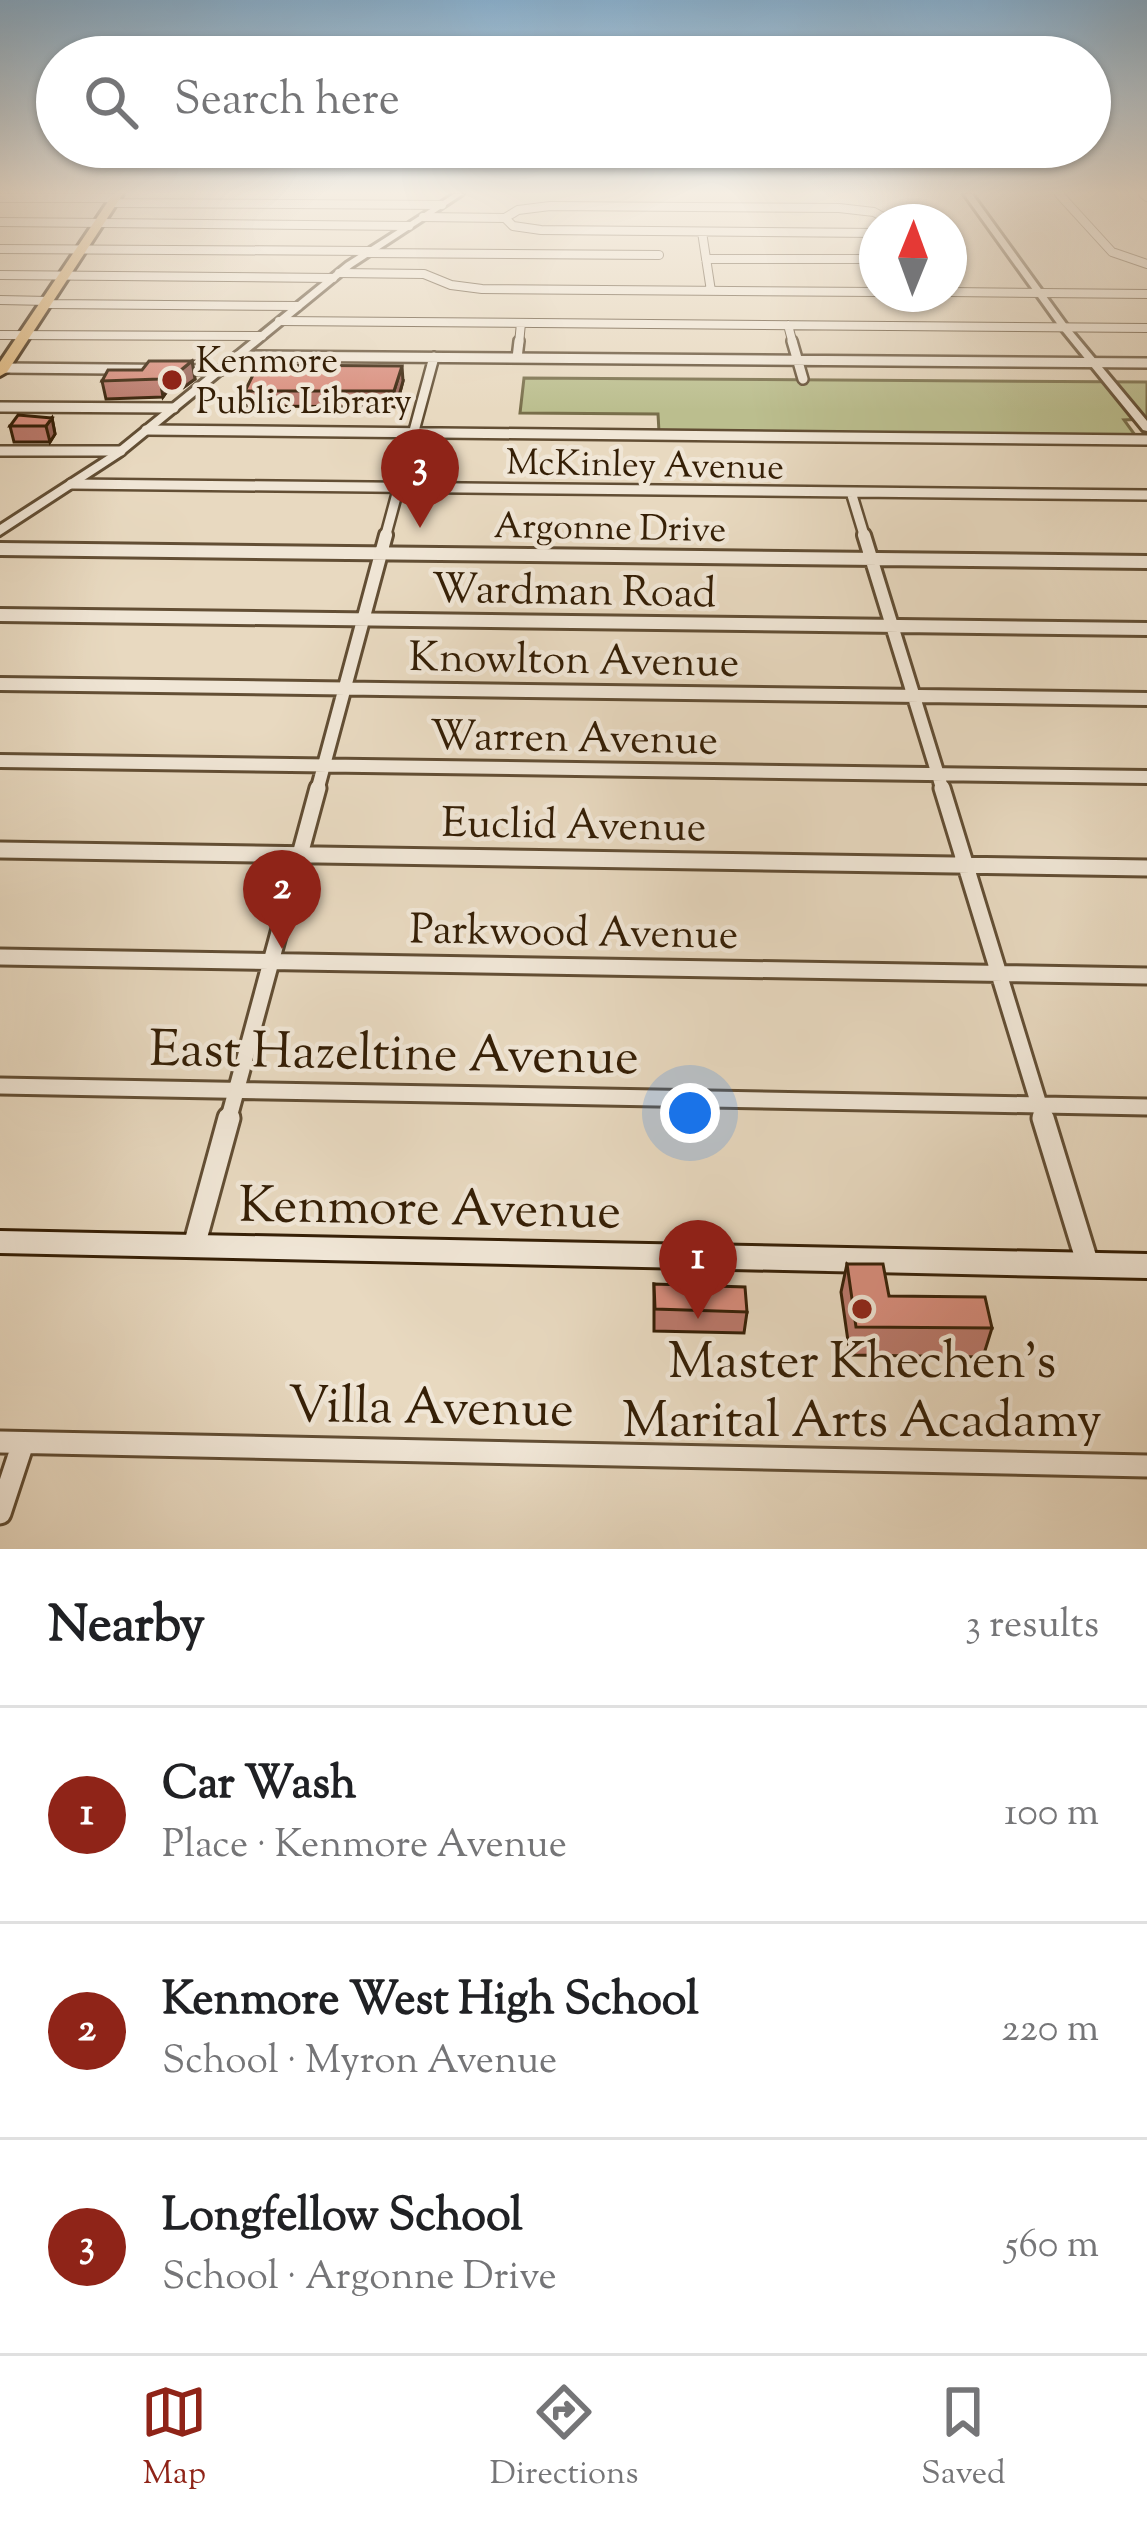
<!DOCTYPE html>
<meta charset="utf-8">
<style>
body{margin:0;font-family:"Sorts Mill Goudy",serif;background:#f2f2f2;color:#202124}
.compass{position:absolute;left:859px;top:204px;width:108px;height:108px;border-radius:50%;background:#fff;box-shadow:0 3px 9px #0004;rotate:1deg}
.you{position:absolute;left:690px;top:1113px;width:42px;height:42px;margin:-30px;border:9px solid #fff;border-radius:50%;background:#1a73e8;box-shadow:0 0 0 18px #1a73e833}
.badge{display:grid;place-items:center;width:78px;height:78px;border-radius:50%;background:#8f2418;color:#fff;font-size:39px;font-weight:700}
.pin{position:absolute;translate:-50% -99px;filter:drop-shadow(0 3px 6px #0008)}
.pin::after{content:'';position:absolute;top:63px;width:42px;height:36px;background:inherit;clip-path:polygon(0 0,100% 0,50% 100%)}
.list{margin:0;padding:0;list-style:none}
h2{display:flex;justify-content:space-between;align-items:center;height:156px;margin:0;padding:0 48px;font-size:51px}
h2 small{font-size:39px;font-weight:400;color:#757577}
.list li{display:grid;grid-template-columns:78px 1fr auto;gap:36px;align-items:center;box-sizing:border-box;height:216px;padding:0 48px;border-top:3px solid #e0e0e0}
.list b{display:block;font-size:45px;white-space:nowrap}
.list p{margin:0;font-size:39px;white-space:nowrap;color:#757577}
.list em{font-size:39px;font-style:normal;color:#757577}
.icon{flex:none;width:66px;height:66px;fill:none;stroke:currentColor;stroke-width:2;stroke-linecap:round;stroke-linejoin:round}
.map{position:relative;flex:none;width:1147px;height:1549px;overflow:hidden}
.search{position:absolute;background:#fff;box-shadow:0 3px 9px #0004;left:36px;right:36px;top:36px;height:132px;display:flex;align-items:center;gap:30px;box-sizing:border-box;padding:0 42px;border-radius:66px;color:#757577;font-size:45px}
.sheet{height:804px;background:#fff}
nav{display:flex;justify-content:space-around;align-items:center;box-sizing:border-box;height:168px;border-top:3px solid #e0e0e0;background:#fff;font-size:33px;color:#757577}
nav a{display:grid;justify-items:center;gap:6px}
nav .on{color:#8f2418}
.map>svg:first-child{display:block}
.green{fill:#bbbe8e;stroke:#786e4a;stroke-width:3}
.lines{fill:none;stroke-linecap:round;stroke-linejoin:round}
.minor-far4-casing{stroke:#624e34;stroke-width:10}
.minor-far3-casing{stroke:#624e34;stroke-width:14}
.minor-far2-casing{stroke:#624e34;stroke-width:18}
.minor-far1-casing{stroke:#624e34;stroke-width:21}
.minor-casing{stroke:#624e34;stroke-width:27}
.tertiary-casing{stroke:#624e34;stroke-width:6}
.secondary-casing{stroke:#351f06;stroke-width:6}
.primary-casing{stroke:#351f06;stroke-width:6}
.minor-far4{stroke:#f0e6d6;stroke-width:8}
.minor-far3{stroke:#f0e6d6;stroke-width:9}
.minor-far2{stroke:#f0e6d6;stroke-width:12}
.minor-far1{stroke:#f0e6d6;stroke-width:15}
.minor{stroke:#f0e6d6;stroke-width:21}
.tertiary{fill:#f0e6d6;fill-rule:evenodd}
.secondary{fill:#f0e6d6;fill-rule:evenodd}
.primary{fill:#e4bc80;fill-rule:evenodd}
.wall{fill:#bb796c;stroke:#351f06;stroke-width:3}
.shaded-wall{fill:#986358;stroke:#351f06;stroke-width:3}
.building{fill:#d98d7d;stroke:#351f06;stroke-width:3}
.poi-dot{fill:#8f2418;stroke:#f0e6d6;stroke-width:4.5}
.labels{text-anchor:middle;stroke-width:9;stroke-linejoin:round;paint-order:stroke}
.far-poi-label{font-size:36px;fill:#351f06;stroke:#f0e6d6;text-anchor:start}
.far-street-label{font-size:36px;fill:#351f06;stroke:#f0e6d6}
.street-label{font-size:42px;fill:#351f06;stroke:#f0e6d6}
.near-street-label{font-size:51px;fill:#351f06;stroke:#f0e6d6}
.near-poi-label{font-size:51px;fill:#351f06;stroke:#f0e6d6}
</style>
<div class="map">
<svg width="1147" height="1549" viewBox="0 0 1147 1549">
<rect width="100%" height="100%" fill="#e8d9c0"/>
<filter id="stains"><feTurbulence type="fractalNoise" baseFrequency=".00167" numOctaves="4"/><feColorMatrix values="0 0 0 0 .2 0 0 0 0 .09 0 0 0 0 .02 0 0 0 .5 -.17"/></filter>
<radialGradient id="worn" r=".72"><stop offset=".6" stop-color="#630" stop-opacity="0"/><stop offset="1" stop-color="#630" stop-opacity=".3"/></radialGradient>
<path class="green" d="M 524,378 L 1147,382 L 1147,419 L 1124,420 L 1135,435 L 659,432 L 658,414 L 520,413 Z"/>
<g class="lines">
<g class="minor-far4-casing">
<path id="minor-far4" d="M 1059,194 L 1112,252 L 1147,264
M 1143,194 L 1147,197
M 0,198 L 115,198
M 112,203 L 442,205
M 423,217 L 505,218 L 518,210 L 550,206 L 839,208 L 874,212 L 892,222
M 505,218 L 513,226 L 541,230 L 877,233
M 0,222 L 409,226
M 702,232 L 711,291
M 0,249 L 371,251
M 367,253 L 659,255
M 706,259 L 877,259
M 339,273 L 424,274 L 451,285 L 482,289 L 877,292
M 0,275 L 333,278
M 949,292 L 1147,294
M 0,300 L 49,301
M 47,304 L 298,306
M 279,321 L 1147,328
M 788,325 L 793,344
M 0,335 L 262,336
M 519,344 L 521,323"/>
</g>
<g class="minor-far3-casing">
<path id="minor-far3" d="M 792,341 L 803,379
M 238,356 L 1147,363
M 517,358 L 519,341
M 3,368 L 221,370
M 0,407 L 174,408
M 146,430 L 1147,440
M 0,451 L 121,451
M 71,484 L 1147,495
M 851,492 L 865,538
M 385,538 L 434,357"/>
</g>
<g class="minor-far2-casing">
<path id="minor-far2" d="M 864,535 L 943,791
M 0,549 L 1147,562
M 0,615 L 1147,629
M 0,684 L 1147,699
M 0,761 L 1147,777
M 317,791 L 386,535"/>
</g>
<g class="minor-far1-casing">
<path id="minor-far1" d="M 942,788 L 1044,1121
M 0,850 L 1147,868
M 0,957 L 1147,976
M 0,1086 L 1147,1107
M 228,1121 L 318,788"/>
</g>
<g class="minor-casing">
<path id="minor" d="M 1043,1118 L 1088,1265
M 194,1246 L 229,1118
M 0,1442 L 1147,1466
M 0,1513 L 23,1443"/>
</g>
<g class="tertiary-casing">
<path id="tertiary" d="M 454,194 L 463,194 L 352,267 L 121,456 L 0,535 L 0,525 L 113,452 L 346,263 Z
M 964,194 L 972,194 L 1067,325 L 1147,421 L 1147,431 L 1143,430 L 1061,329 Z"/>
</g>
<g class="secondary-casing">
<path id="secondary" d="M 0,1231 L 1147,1254 L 1147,1278 L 0,1253 Z"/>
</g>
<g class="primary-casing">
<path id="primary" d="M 113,194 L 123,194 L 7,372 L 0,376 L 0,362 Z"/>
</g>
<use href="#minor-far4" class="minor-far4"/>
<use href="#minor-far3" class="minor-far3"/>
<use href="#minor-far2" class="minor-far2"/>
<use href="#minor-far1" class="minor-far1"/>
<use href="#minor" class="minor"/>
<use href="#tertiary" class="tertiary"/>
<use href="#secondary" class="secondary"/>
<use href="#primary" class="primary"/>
</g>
<path class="wall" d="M 192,361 L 195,379 L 184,387 L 170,387 L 163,397 L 106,399 L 102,381 Z
M 403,381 L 396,407 L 247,406 L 245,391 Z
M 52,418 L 55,434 L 50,442 L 14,442 L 10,426 Z
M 847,1264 L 889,1296 L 992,1328 L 983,1357 L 850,1355 L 841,1292 Z
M 654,1284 L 747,1312 L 744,1333 L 654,1331 Z"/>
<path class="shaded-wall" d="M 192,361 L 195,379 L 184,387 L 181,370 Z
M 402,366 L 403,381 L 396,407 L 394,391 Z
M 166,370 L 170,387 L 163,397 L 160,379 Z
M 52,418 L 55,434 L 50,442 L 46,426 Z"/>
<path class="building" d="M 149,361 L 192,361 L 181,370 L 166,370 L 160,379 L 102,381 L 108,370 L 142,370 Z
M 258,365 L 402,366 L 394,391 L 245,391 Z
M 18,415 L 52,418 L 46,426 L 10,426 Z
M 847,1264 L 883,1264 L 889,1296 L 985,1297 L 992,1328 L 856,1327 Z
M 654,1284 L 745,1287 L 747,1312 L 655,1309 Z"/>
<linearGradient id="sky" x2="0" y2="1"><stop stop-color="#89b5d7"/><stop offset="0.47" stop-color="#f5eee3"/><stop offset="1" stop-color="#f5eee3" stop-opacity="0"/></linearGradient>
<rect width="1147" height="410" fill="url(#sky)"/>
<g class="poi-dot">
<circle cx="172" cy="380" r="12"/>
<circle cx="862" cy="1309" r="12"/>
</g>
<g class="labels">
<g class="far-poi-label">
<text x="196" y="372">Kenmore<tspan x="196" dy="41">Public Library</tspan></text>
</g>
<g class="far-street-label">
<text transform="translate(645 463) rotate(1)" y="13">McKinley Avenue</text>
<text transform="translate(610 526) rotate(1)" y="13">Argonne Drive</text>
</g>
<g class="street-label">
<text transform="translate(574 589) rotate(1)" y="15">Wardman Road</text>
<text transform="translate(574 658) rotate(1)" y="15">Knowlton Avenue</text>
<text transform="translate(574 736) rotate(1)" y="15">Warren Avenue</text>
<text transform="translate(574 823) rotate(1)" y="15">Euclid Avenue</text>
<text transform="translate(574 930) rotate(1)" y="15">Parkwood Avenue</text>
</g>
<g class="near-street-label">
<text transform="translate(394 1051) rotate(1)" y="18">East Hazeltine Avenue</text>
<text transform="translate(430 1206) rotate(1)" y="18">Kenmore Avenue</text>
<text transform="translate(431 1405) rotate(1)" y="18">Villa Avenue</text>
</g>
<g class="near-poi-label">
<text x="862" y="1377">Master Khechen's<tspan x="862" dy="59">Marital Arts Acadamy</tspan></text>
</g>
</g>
<rect width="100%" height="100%" filter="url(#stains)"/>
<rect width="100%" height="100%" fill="url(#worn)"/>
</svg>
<svg class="compass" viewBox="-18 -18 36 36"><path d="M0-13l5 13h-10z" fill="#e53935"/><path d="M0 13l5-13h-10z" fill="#757577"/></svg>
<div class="you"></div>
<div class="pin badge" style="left:698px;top:1319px">1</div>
<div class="pin badge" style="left:282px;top:949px">2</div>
<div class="pin badge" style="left:420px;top:528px">3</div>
<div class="search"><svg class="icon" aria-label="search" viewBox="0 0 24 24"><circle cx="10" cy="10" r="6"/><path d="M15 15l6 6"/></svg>Search here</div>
</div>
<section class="sheet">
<h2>Nearby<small>3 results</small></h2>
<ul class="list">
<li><span class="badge">1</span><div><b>Car Wash</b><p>Place · Kenmore Avenue</p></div><em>100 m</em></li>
<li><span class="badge">2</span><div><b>Kenmore West High School</b><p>School · Myron Avenue</p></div><em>220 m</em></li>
<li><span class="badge">3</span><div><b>Longfellow School</b><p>School · Argonne Drive</p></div><em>560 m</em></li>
</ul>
</section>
<nav>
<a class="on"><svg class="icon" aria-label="map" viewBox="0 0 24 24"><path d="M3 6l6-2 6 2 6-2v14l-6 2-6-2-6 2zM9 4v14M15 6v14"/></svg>Map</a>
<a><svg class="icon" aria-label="directions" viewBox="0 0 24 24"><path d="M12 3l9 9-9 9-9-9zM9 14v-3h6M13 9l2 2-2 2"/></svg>Directions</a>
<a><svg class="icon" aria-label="saved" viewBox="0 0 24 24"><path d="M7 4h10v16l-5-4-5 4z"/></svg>Saved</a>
</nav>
